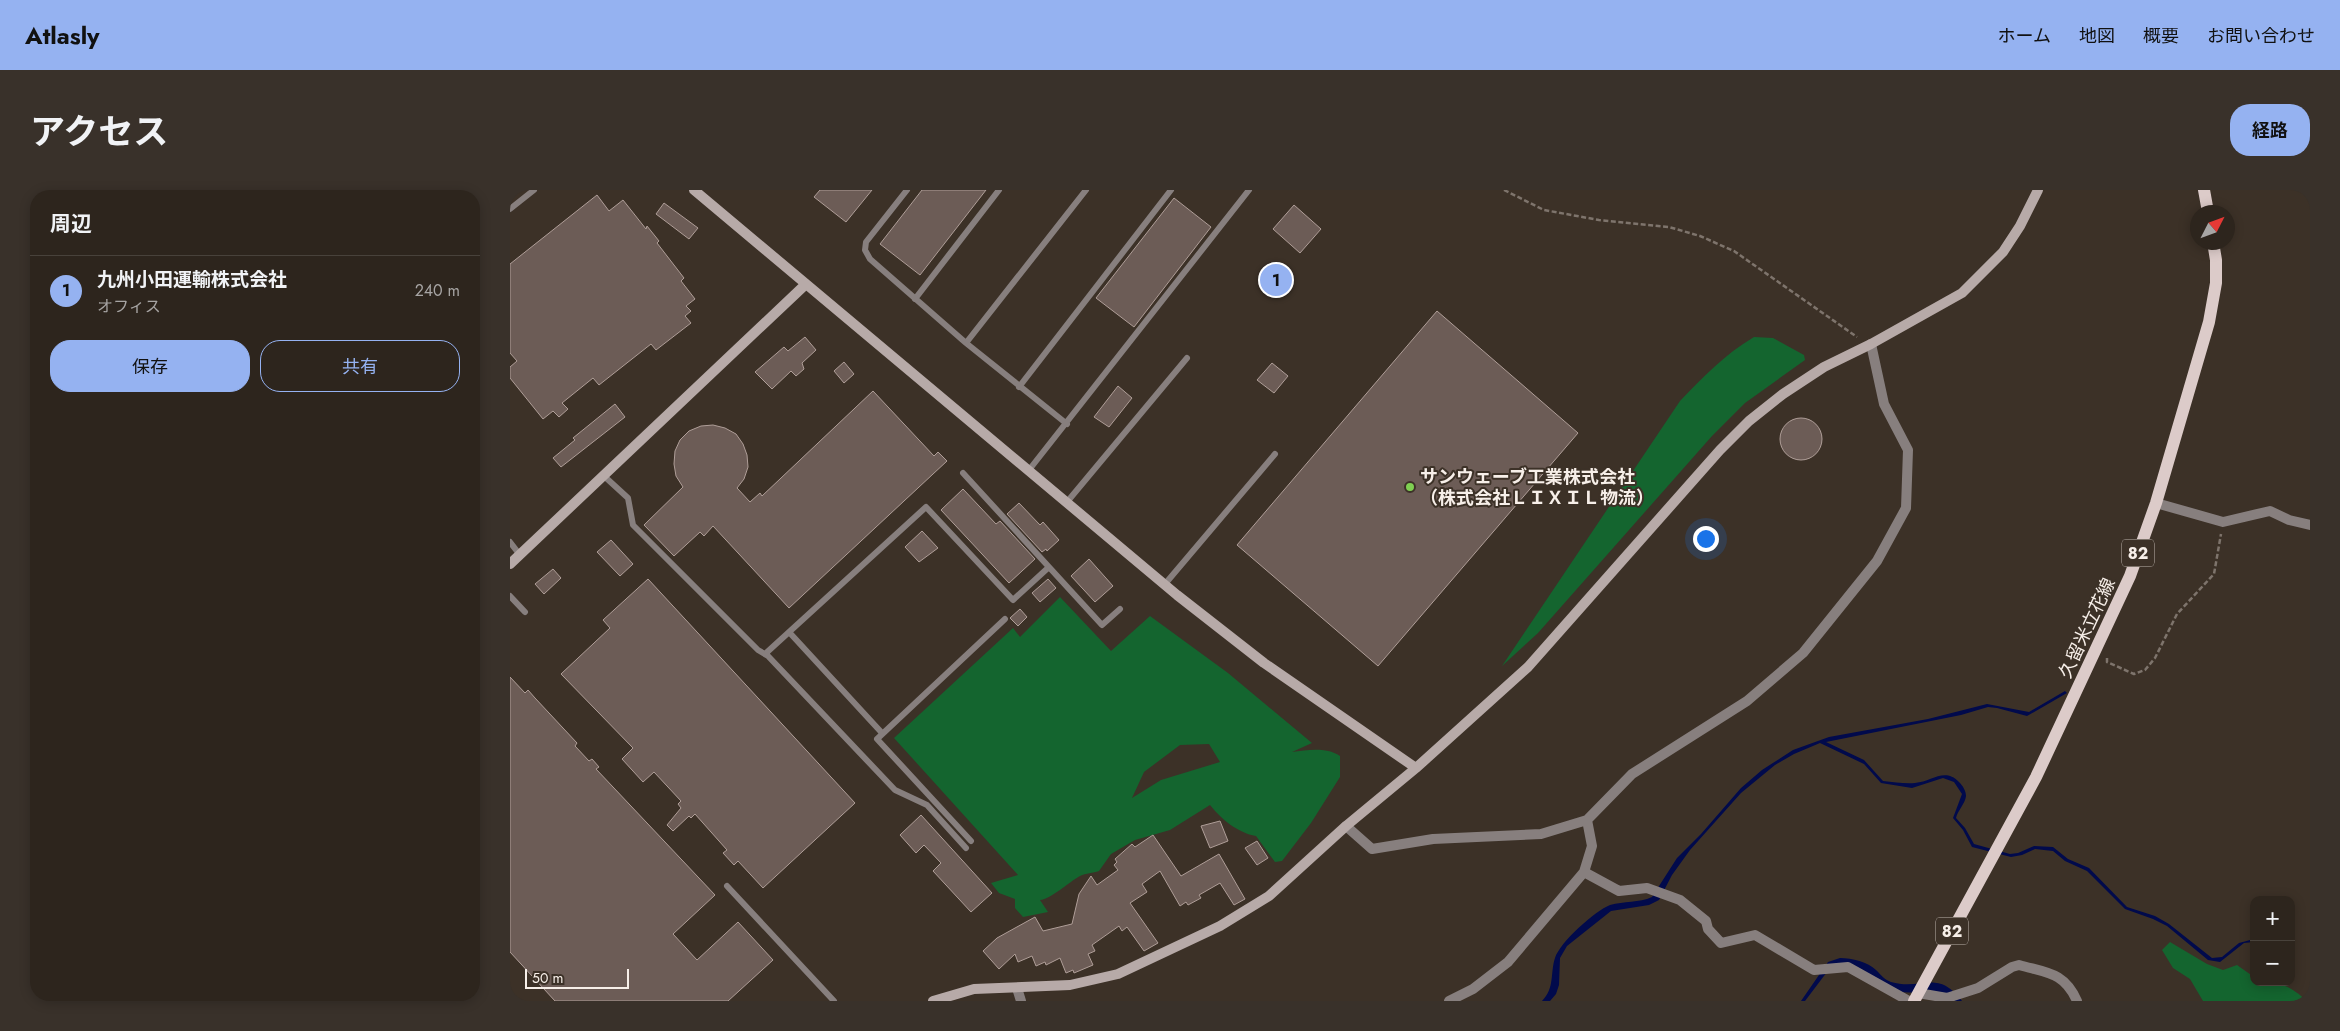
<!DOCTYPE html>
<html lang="ja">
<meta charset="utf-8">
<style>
body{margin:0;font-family:Jost,"Noto Sans JP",sans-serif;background:#39312a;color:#f1f3f6}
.controls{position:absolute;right:15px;bottom:15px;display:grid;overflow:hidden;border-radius:10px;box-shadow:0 2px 12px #0003}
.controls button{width:45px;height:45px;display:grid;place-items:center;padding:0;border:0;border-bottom:1px solid #48423b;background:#2d251d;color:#f1f3f6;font:25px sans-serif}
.compass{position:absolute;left:1680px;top:15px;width:45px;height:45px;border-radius:50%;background:#2d251d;box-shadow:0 2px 12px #0003;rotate:48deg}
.scale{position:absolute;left:15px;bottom:12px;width:104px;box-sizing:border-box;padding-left:5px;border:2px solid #f7efe9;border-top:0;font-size:14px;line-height:18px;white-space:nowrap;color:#f7efe9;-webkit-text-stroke:4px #3c3127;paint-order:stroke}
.you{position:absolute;left:1195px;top:348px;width:18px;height:18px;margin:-12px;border:4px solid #fff;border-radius:50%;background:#1a73e8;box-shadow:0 0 0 8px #1a73e833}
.badge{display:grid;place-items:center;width:32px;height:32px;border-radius:50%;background:#95b2f1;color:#111;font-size:16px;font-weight:700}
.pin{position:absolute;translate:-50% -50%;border:2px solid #fff;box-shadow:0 1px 5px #0006}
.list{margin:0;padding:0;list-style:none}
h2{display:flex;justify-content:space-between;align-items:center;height:65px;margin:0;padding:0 20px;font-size:21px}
h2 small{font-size:16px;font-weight:400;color:#a7a5a4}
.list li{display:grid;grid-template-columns:32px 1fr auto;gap:15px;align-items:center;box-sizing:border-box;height:70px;padding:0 20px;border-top:1px solid #48423b}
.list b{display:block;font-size:19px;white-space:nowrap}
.list p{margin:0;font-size:16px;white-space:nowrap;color:#a7a5a4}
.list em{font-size:16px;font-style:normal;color:#a7a5a4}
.actions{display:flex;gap:10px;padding:15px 20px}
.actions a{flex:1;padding:11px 0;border:1px solid #95b2f1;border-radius:20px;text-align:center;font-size:18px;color:#95b2f1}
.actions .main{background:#95b2f1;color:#111}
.map{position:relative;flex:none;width:1800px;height:811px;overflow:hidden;border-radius:20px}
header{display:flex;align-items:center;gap:30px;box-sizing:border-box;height:70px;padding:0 25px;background:#95b2f1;color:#111}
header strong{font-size:24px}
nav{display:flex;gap:28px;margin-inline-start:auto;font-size:18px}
.intro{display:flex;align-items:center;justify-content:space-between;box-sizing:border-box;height:120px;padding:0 30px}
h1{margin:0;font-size:35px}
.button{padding:12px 22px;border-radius:20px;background:#95b2f1;color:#111;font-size:18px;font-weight:700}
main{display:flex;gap:30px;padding:0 30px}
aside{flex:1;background:#2d251d;border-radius:20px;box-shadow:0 2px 12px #0003}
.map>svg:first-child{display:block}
.green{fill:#14652f;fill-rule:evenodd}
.water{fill:#010a4c}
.building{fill:#6c5c56;stroke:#af9e98}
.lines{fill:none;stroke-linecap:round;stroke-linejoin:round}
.path{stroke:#7e746c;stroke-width:2.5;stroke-dasharray:5 2.5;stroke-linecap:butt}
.lane{stroke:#877f7e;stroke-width:6}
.street{stroke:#877f7e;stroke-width:10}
.secondary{stroke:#b7aaa8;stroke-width:10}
.primary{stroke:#dccbc9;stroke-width:12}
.poi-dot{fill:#7fd052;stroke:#3c3127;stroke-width:2}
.labels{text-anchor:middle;stroke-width:4;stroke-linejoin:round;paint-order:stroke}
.shield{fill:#3c3127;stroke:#bfb6af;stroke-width:1}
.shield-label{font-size:16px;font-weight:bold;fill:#f7efe9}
.poi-label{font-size:18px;font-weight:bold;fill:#f7efe9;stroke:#3c3127;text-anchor:start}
.street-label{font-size:18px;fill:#f7efe9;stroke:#3c3127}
</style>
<header>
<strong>Atlasly</strong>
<nav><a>ホーム</a><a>地図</a><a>概要</a><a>お問い合わせ</a></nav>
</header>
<div class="intro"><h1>アクセス</h1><a class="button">経路</a></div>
<main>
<aside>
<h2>周辺<small></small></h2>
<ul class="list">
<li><span class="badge">1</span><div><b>九州小田運輸株式会社</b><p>オフィス</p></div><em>240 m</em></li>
</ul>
<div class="actions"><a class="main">保存</a><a>共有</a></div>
</aside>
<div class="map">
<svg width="1800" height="811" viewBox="0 0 1800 811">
<rect width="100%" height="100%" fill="#3c3127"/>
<path class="green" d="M 1244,147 L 1263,148 L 1294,165 L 1295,170 L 1235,213 L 1202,246 L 1028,443 L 992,476 L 1170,211 C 1193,187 1215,164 1244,147 Z
M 550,407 L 601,461 L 640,426 L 718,483 L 802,553 L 782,562 C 798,560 816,557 830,566 L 830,587 L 801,633 L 772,671 L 765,672 L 746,646 C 728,643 711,629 700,615 L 660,640 L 625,650 L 601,664 L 589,681 C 583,683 576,683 570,686 C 559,692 541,709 530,710 L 538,722 L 513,727 L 505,718 L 505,709 L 489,703 L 481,693 L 508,685 L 384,548 L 503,438 L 510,447 ZM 699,554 L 710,572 L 651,590 L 622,608 L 634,582 L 670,555 Z
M 1660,752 L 1697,774 L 1713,780 L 1727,775 L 1744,787 L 1744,792 C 1770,792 1778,794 1797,811 L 1693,811 L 1680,789 L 1663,778 L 1652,760 Z"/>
<path class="water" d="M 1555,501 L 1557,503 L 1517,526 L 1487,518 L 1478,517 L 1451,525 L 1316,552 L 1354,570 L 1373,591 C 1384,592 1395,594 1405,593 C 1422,592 1434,577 1449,592 C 1453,596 1456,601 1456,606 C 1455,614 1448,620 1446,628 L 1455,638 L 1464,654 L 1500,664 L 1508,663 L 1524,656 L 1543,657 L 1558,669 L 1579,678 L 1617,717 L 1645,726 L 1659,734 L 1702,768 L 1712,767 L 1729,753 L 1744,749 L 1744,752 L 1734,753 L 1710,772 L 1698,770 L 1657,736 L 1643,729 L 1615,719 L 1577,681 L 1555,671 L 1543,661 L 1525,659 L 1512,665 L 1501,667 L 1462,657 L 1453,640 L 1443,628 L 1452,604 L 1444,592 L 1433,588 L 1402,598 L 1371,593 L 1354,574 L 1310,553 L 1284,564 L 1265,575 L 1231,603 L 1180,660 L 1162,685 L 1149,710 L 1139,715 L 1101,721 L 1057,756 L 1050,768 L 1049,795 L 1046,804 L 1040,811 L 1032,811 C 1045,798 1040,783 1045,768 C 1050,752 1085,721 1100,715 C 1114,711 1129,713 1142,707 L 1167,668 L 1191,644 L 1231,598 L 1252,580 L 1283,560 L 1319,547 L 1418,529 L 1477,514 L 1519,522 Z
M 1330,768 C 1342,768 1358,772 1366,780 C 1371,785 1375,790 1381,792 C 1412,801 1427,778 1452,811 L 1445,811 L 1438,803 C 1420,801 1399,805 1383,800 C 1356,791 1358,771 1323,774 L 1295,811 L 1291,811 L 1318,772 Z"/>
<path class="building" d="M 310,0 L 362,0 L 336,32 L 304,7 Z
M 412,0 L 476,0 L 410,85 L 370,54 Z
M 87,5 L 99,21 L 113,10 L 136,39 L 137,36 L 149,51 L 147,53 L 174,88 L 171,91 L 185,109 L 176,116 L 181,121 L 175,126 L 181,133 L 146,160 L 141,154 L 89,195 L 83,188 L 52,213 L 58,219 L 49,227 L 43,221 L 33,229 L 0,188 L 0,177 L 7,171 L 0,163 L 0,74 Z
M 664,8 L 701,37 L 624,137 L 586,108 Z
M 154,13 L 188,38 L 179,49 L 146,24 Z
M 784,15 L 811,39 L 790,63 L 763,39 Z
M 927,121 L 1068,243 L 868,476 L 727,355 Z
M 295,147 L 306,160 L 292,173 L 294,179 L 286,186 L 281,181 L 262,199 L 245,182 L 274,157 L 278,161 Z
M 334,172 L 344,184 L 334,193 L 324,181 Z
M 762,173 L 778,186 L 764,203 L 747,190 Z
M 608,196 L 622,208 L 599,237 L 584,227 Z
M 363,201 L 424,266 L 428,262 L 437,271 L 279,418 L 203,336 L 194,346 L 190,342 L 164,366 L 134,335 L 173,297 L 166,286 L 164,274 L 165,261 L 170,250 L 179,241 L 191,236 L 203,235 L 215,238 L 226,244 L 233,254 L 237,265 L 238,277 L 234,289 L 227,298 L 240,312 L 250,303 L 252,306 Z
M 105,214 L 115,227 L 51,277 L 43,268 L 65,250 L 63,248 Z
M1270 249a21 21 0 1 1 42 0a21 21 0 1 1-42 0Z
M 453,299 L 486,334 L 490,331 L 525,369 L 499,393 L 431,320 Z
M 509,313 L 530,335 L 533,332 L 549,350 L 537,361 L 536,359 L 532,362 L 497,324 Z
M 412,341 L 428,358 L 409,372 L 395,357 Z
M 101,350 L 123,374 L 110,386 L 87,362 Z
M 579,369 L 603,396 L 585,412 L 561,386 Z
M 43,379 L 51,388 L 34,404 L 25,394 Z
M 138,389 L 345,613 L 253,698 L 228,671 L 224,675 L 213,663 L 217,660 L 185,624 L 181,628 L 179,626 L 163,641 L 157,635 L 171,618 L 168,614 L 171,611 L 144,582 L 133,592 L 112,569 L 123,558 L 51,484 L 100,438 L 93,430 Z
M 538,389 L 546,398 L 530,412 L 522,403 Z
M 510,419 L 517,427 L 508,436 L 500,428 Z
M 0,487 L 15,503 L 18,500 L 25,508 L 67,553 L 65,556 L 79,571 L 82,569 L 89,577 L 86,579 L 205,705 L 163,744 L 187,770 L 228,732 L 263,770 L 218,811 L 45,811 L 0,762 Z
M 411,625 L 482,703 L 461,722 L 423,681 L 431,673 L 414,655 L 406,663 L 390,645 Z
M 710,631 L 718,651 L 700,658 L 691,636 Z
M 643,645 L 671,686 L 709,664 L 735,709 L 724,715 L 710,693 L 689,705 L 691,708 L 678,715 L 676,712 L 670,716 L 650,681 L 632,694 L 637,702 L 620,713 L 648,753 L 634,761 L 617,737 L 612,741 L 609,736 L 582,755 L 585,761 L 578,764 L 583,775 L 564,783 L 563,780 L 556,783 L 550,768 L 536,775 L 535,772 L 526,776 L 522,766 L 508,772 L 505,764 L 489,779 L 473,761 L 487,748 L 525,727 L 533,741 L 562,734 L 569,704 L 581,686 L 587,695 L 608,680 L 604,675 L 607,672 L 605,669 L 622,654 L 625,657 Z
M 747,651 L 758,668 L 747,675 L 735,658 Z"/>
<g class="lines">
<path class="path" d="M 994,0 L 1034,20 L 1089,30 L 1159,37 L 1190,46 L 1224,61 L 1347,147
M 1597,468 L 1597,472 L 1624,484 L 1635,480 L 1645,468 L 1667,424 L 1704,384 L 1711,344"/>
<path class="lane" d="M 397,0 L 356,52 L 355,60 L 360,69 L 456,153 L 557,234
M 0,19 L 24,0
M 405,109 L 489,0
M 456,153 L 576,0
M 509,197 L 661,0
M 519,280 L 739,0
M 453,283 L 592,435 L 610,419
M 94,286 L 118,308 L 123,335 L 248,460 L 258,466 L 385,600 L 417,615 L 456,658
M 557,312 L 677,168
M 0,352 L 10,365
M 655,394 L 765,264
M 0,406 L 15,422
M 279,442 L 372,543
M 255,464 L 416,317 L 503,410 L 539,377
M 461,651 L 367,549 L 495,429
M 217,696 L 324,811"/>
<path class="street" d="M 1646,313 L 1713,332 L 1760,321 L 1779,330 L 1800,335
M 836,636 L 862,659 L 923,649 L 1031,644 L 1077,630 L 1122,584 L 1237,511 L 1293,463 L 1367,371 L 1396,318 L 1398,260 L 1374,214 L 1361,154
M 1074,682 L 1109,701 L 1137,698 L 1170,710 L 1196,731 L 1198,739 L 1211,753 L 1245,745 L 1304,780 L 1338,777 L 1399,811
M 507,798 L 511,811
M 1408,803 L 1437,808 L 1468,798 L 1502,777 L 1509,775 C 1537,783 1554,782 1567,811
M 939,811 L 963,799 L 998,772 L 1074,682 L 1082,656 L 1077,630"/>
<path class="secondary" d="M 184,0 L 667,405 L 754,473 L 906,578
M 0,374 L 296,94
M 0,809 L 3,811
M 423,811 L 464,799 L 560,795 L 608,784 L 710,736 L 759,706 L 836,636 L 906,578 L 1018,477 L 1210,260 L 1239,231 L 1273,204 L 1314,177 L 1361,154 L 1452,103 L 1493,62 L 1510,36 L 1528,0"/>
<path class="primary" d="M 1694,0 L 1698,22
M 1404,811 L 1526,587 L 1620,386 L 1646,313 L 1699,132 L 1706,93 L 1706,70 L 1703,52"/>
</g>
<circle class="poi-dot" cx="900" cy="297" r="5"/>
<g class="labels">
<g class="shield">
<rect x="1612" y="349.5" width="32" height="27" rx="4"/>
<rect x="1426" y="727.5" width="32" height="27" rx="4"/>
</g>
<g class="shield-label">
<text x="1628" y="369">82</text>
<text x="1442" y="747">82</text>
</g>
<g class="poi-label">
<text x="910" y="293">サンウェーブ工業株式会社<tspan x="910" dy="21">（株式会社ＬＩＸＩＬ物流）</tspan></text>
</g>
<g class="street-label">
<text transform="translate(1577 438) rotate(-65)" y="6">久留米立花線</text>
</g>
</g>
</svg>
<div class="controls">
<button>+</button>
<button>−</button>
</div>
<svg class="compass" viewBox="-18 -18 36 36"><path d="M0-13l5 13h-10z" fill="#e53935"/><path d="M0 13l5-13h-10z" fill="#a7a5a4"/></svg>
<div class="scale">50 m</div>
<div class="you"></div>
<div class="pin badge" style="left:766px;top:90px">1</div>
</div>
</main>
